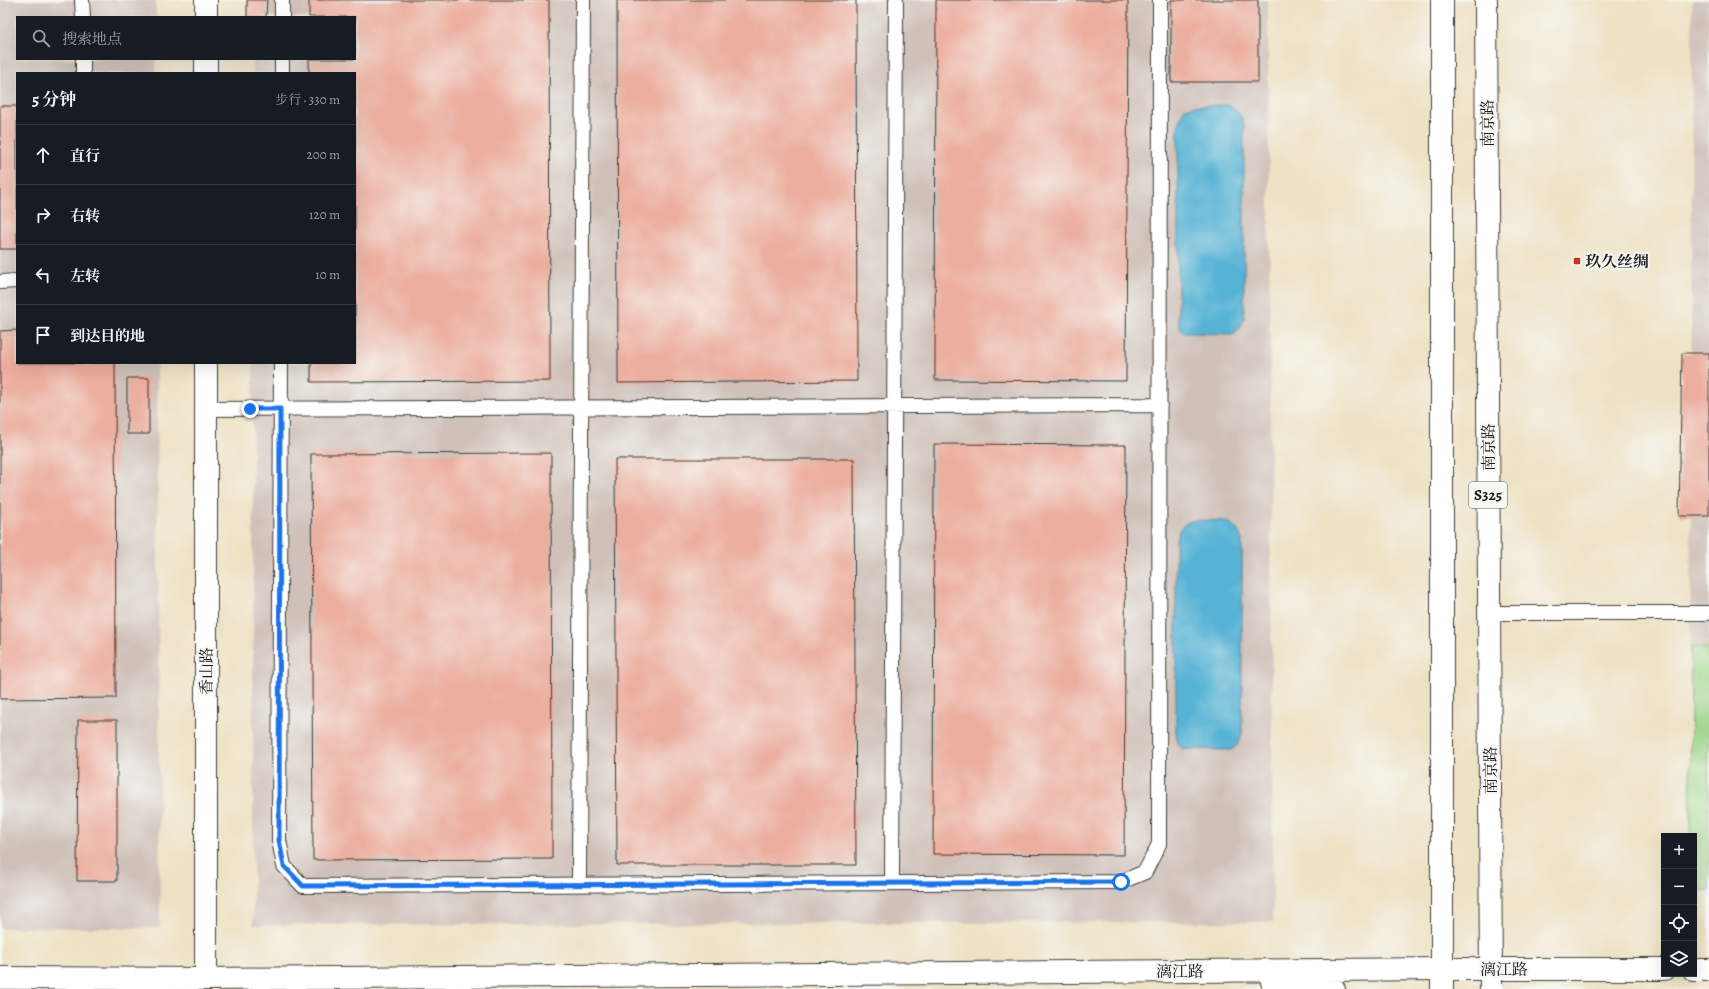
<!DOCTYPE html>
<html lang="zh">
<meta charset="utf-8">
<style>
body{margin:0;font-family:Alegreya,"Noto Serif SC",serif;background:#242831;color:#f1f3f6}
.controls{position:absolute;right:12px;bottom:12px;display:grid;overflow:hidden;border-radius:0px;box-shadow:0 4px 16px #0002}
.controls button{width:36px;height:36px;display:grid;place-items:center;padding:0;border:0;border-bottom:1px solid #363941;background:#171b24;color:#f1f3f6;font:20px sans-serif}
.stop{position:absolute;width:12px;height:12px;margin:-9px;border:3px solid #1a73e8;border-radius:50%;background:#fff}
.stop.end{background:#1a73e8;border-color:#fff;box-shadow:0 1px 4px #0008}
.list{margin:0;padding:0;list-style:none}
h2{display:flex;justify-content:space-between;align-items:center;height:52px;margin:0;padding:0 16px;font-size:17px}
h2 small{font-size:13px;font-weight:400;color:#9ea1a6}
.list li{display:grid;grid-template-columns:26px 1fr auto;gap:12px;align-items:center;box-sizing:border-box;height:60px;padding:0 16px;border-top:1px solid #363941}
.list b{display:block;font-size:15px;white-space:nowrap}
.list em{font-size:13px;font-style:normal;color:#9ea1a6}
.icon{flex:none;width:22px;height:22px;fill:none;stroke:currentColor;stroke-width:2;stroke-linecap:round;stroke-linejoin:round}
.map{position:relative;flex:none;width:1709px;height:989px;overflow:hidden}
.search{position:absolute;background:#171b24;box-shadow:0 4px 16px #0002;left:16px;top:16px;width:340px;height:44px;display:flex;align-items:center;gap:10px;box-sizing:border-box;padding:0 14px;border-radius:0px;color:#9ea1a6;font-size:15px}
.panel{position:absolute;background:#171b24;box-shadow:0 4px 16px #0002;left:16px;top:72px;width:340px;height:292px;border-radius:0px}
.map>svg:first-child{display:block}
.industrial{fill:#cfc1ba}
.green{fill:#9cd588;stroke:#5c7852}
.water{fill:#57b3d5;stroke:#3a6878}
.building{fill:#ecae9f}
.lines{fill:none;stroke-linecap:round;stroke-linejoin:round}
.service-casing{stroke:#3c3a35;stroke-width:16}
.tertiary-casing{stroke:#3c3a35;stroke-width:24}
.primary-casing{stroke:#3c3a35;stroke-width:24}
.service{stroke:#fff;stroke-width:14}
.tertiary{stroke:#fff;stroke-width:22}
.primary{stroke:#fff;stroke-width:22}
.route{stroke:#1a73e8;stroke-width:5}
.poi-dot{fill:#c8321e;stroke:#f6f6f2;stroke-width:1.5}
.labels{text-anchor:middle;stroke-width:4;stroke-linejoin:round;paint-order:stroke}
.shield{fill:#f6f6f2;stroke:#5d5d5c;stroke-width:1}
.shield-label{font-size:15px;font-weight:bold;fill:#1c1c1c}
.street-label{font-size:16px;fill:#1c1c1c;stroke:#f6f6f2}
.poi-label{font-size:16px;font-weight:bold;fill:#1c1c1c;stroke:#f6f6f2;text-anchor:start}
</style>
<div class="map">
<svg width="1709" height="989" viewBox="0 0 1709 989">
<rect width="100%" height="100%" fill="#f6f6f2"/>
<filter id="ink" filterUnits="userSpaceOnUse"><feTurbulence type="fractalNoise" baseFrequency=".025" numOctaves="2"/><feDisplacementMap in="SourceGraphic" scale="8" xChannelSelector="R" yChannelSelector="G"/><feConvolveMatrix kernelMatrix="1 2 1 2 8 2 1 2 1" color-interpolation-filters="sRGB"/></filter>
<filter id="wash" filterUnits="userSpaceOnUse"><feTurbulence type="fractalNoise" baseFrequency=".012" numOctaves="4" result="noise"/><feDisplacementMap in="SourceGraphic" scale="16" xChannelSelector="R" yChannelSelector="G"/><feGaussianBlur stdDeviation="0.9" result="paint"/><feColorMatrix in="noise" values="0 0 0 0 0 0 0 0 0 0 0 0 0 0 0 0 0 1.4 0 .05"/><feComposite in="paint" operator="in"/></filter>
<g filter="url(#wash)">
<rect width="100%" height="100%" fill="#eee2c4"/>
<path class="industrial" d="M 0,0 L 156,0 L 156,17 L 17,17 L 17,59 L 156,59 L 156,73 L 17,73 L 17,363 L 157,363 L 160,928 L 0,928 Z
M 253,0 L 1268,0 L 1273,922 L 253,925 L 253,363 L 355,363 L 355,73 L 253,73 L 253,59 L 355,59 L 355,17 L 253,17 Z
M 1692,0 L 1709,0 L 1709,891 L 1694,890 L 1694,836 L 1690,836 Z"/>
<path class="green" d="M 1691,647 L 1709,648 L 1709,891 L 1694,890 L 1694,836 L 1690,836 Z"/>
<path class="water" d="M 1227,105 C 1237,109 1240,114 1244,124 L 1244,319 L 1240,328 L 1233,334 L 1185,333 L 1180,328 L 1178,317 L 1178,126 L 1184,109 L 1192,106 Z
M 1225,521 C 1235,524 1238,530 1242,540 L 1242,734 L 1238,744 L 1231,750 L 1183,749 L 1178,744 L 1176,733 L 1176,541 C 1180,514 1203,521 1225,521 Z"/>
<g id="blocks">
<path class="building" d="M 247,0 L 267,0 L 266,17 L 247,17 Z
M 309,0 L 549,0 L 550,381 L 311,382 L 311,363 L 355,363 L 355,73 L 309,73 L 309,59 L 355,59 L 355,17 L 309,17 Z
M 617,0 L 856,0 L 857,381 L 618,383 Z
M 936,0 L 1128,0 L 1126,381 L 935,380 Z
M 1171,0 L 1258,0 L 1258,82 L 1171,82 Z
M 0,106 L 17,106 L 17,249 L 0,249 Z
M 17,330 L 17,363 L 115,363 L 116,698 L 0,699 L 0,331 Z
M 1682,353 L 1709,353 L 1709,516 L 1679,516 Z
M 127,378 L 149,378 L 149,434 L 127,434 Z
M 934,444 L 1126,445 L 1124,855 L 933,854 Z
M 551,453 L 552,859 L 313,860 L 311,454 Z
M 615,459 L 854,459 L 856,865 L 617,865 Z
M 78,720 L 117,720 L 117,881 L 77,881 Z"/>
</g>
</g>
<g filter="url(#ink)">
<use href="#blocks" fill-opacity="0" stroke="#3c3a35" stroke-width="1"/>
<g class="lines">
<g class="service-casing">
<path id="service" d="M 82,0 L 83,17
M 282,17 L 282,0
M 83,59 L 83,73
M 282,73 L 282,59
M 0,282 L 17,281
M 281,363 L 279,840 L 284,866 L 303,886 L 1121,882 L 1145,872 L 1159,844 L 1160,0
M 206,409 L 1160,405
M 1489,613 L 1709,613
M 892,883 L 896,0
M 579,884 L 583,0"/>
</g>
<g class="tertiary-casing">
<path id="tertiary" d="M 206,0 L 206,17
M 206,59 L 206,73
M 206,363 L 206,979
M 1694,970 L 1709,970
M 0,978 L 206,979 L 1442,969 L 1664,969
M 1272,982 L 1334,989"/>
</g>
<g class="primary-casing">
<path id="primary" d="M 1442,0 L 1442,989
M 1486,0 L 1491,989"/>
</g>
<use href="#service" class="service"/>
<use href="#tertiary" class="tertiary"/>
<use href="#primary" class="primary"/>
</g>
</g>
<g class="lines" filter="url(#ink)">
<path class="route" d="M 250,409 L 280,409 L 279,840 L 284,866 L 303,886 L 1121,882"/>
</g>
<rect class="poi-dot" x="1573" y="257" width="8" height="8" rx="2"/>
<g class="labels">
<rect class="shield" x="1469" y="482" width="38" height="26" rx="3"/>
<g class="shield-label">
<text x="1488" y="500">S325</text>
</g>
<g class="street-label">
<text transform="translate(1487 123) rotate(-90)" y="6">南京路</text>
<text transform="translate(1488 447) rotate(-90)" y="6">南京路</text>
<text transform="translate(206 671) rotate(-90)" y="6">香山路</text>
<text transform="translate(1490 770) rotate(-90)" y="6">南京路</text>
<text x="1504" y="975">漓江路</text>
<text x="1180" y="977">漓江路</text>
</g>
<g class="poi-label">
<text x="1585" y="267">玖久丝绸</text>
</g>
</g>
</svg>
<div class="controls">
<button>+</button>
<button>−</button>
<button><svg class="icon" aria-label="locate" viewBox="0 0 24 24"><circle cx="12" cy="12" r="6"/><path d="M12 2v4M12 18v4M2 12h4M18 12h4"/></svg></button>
<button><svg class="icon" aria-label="layers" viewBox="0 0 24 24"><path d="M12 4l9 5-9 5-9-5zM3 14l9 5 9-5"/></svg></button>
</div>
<div class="stop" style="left:1121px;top:882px"></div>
<div class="stop end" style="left:250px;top:409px"></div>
<div class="search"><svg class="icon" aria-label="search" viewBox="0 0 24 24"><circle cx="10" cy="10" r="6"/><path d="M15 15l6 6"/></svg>搜索地点</div>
<section class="panel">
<h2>5 分钟<small>步行 · 330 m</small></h2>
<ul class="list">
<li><svg class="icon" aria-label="ahead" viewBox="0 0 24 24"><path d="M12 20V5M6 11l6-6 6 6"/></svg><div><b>直行</b></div><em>200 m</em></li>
<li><svg class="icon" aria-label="right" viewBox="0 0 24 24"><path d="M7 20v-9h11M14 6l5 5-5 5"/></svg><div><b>右转</b></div><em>120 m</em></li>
<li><svg class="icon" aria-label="left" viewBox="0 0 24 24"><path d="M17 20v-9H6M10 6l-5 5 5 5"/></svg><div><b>左转</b></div><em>10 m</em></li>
<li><svg class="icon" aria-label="arrive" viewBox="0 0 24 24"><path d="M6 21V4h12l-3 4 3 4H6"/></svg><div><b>到达目的地</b></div></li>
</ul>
</section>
</div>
